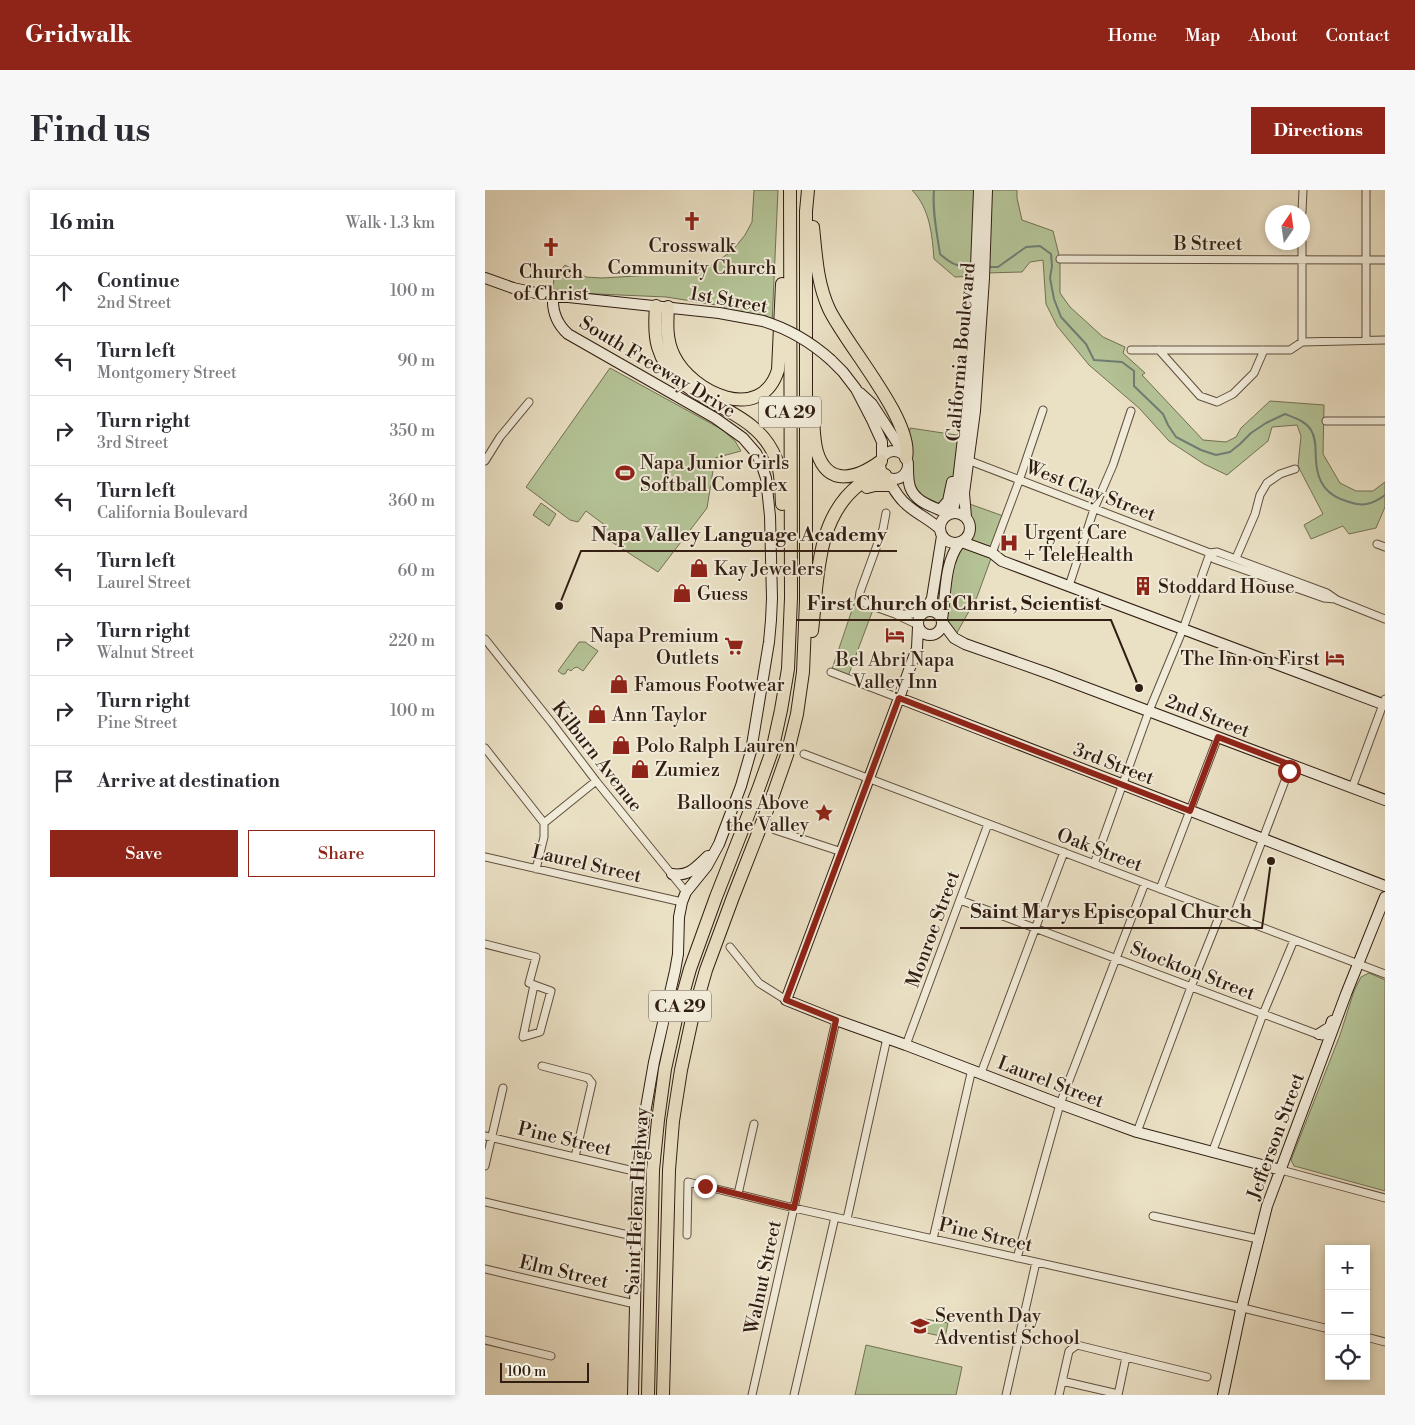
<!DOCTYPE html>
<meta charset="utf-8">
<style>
body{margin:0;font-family:"Libre Bodoni",serif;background:#f7f7f7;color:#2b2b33}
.controls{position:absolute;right:15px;bottom:15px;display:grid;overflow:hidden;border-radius:0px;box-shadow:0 2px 8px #0003}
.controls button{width:45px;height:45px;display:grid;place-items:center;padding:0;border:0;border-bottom:1px solid #e1e1e2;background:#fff;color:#2b2b33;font:25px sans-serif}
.compass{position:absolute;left:780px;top:15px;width:45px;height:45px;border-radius:50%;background:#fff;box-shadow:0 2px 8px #0003;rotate:13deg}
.scale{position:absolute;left:15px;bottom:12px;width:89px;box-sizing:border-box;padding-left:5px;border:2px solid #311e12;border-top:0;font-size:14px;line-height:18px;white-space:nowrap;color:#311e12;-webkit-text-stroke:4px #f1ebd9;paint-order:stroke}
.stop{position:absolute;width:15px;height:15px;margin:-11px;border:4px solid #8f2418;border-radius:50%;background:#fff}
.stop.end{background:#8f2418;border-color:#fff;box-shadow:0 1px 5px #0008}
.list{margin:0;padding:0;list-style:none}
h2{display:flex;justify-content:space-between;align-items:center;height:65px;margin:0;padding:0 20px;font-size:21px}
h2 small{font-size:16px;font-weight:400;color:#7c7c81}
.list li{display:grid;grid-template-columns:32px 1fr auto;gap:15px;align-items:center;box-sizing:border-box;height:70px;padding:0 20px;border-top:1px solid #e1e1e2}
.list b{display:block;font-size:19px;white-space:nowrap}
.list p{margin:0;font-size:16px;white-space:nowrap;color:#7c7c81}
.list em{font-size:16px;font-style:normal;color:#7c7c81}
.actions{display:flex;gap:10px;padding:15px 20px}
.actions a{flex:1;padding:11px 0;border:1px solid #8f2418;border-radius:0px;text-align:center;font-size:18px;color:#8f2418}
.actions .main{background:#8f2418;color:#fff}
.icon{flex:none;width:28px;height:28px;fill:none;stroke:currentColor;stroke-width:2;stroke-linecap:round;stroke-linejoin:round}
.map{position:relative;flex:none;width:900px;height:1205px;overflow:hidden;border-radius:0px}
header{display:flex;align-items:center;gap:30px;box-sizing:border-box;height:70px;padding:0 25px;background:#8f2418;color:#fff}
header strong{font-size:24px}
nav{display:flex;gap:28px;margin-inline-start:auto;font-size:18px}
.intro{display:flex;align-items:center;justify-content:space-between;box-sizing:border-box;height:120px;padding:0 30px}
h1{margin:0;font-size:35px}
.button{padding:12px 22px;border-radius:0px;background:#8f2418;color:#fff;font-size:18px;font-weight:700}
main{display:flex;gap:30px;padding:0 30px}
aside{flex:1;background:#fff;border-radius:0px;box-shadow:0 2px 8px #0003}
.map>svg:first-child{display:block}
.green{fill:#b4c396;stroke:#727054}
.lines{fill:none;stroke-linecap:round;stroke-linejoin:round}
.stream{stroke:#6f7d74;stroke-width:2}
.street-casing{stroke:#5f4e3e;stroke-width:9}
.secondary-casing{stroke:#311e12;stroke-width:12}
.highway-casing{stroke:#311e12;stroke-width:14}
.street{stroke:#f1ebd9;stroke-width:7}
.secondary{stroke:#f1ebd9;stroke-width:10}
.highway{stroke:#eae0c4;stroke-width:12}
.secondary-bridge-casing{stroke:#311e12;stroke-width:12;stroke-linecap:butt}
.secondary-bridge{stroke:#f1ebd9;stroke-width:10}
.route{stroke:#8f2418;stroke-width:6}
.labels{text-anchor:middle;stroke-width:4;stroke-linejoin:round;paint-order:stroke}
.shield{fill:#f1ebd9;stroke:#6b5c4e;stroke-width:1}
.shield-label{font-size:18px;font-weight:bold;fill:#311e12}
.street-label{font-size:19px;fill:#311e12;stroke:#f1ebd9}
.poi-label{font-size:19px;fill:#311e12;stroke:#f1ebd9;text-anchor:start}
.leader{fill:none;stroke:#311e12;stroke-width:2}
.callout-dot{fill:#311e12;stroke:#f1ebd9;stroke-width:2}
.callout-label{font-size:20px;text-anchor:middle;font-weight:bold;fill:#311e12;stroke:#f1ebd9;stroke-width:4;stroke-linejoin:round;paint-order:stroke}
</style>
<header>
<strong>Gridwalk</strong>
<nav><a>Home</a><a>Map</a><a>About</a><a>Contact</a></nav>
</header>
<div class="intro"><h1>Find us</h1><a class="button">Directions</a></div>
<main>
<aside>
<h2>16 min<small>Walk · 1.3 km</small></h2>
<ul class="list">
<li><svg class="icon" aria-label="ahead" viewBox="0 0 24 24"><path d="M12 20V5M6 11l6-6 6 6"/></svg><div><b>Continue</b><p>2nd Street</p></div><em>100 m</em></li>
<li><svg class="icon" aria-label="left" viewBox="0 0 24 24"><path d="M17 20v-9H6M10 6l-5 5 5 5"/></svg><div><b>Turn left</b><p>Montgomery Street</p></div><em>90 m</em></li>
<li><svg class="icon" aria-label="right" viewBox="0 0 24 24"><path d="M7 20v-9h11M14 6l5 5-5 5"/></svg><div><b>Turn right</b><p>3rd Street</p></div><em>350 m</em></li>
<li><svg class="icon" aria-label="left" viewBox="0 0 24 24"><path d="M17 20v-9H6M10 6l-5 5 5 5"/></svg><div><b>Turn left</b><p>California Boulevard</p></div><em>360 m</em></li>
<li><svg class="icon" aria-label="left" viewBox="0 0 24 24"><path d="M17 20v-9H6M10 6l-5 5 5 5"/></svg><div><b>Turn left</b><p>Laurel Street</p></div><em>60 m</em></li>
<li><svg class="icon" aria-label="right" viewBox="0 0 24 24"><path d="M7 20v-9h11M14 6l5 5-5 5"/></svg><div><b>Turn right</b><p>Walnut Street</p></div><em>220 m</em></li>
<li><svg class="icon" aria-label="right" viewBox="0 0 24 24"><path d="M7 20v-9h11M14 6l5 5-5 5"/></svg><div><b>Turn right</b><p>Pine Street</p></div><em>100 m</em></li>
<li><svg class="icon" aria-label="arrive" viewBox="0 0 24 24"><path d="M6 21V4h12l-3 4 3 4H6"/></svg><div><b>Arrive at destination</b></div></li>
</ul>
<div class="actions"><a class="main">Save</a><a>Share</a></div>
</aside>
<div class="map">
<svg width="900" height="1205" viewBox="0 0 900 1205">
<rect width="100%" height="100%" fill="#eae0c4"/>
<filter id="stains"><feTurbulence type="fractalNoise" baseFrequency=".004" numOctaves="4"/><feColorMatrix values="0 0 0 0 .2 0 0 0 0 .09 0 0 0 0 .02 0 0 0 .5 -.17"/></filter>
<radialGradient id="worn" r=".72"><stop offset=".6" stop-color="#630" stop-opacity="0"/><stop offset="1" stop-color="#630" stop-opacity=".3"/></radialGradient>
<path class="green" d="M 269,0 L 293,0 L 287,134 L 245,124 L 238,116 L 181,107 L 89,103 L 68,99 L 69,87 L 80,75 L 101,87 L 117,88 L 183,84 L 207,82 L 227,75 L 247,61 L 260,45 L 267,32 Z
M 427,0 L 494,0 L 491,86 L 470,87 L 449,69 C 447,44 445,19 427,0 Z
M 502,0 L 532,0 L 532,8 L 537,30 L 568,41 L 575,69 L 575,103 L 585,117 L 618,147 L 640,157 L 638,163 L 660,183 L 657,185 L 718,250 L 741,252 L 751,247 L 756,238 L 785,211 L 839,215 L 838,264 L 855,293 L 871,301 L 888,301 L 900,292 L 900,317 L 891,338 L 864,344 L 858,336 L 826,349 L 819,335 L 838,324 L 813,276 L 816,246 L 812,235 L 787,237 L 783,251 L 742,285 L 719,274 L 684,251 L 654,218 L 604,175 L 572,136 L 561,114 L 558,70 L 545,72 L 537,82 L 499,83 Z
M 125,178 L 238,240 L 250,251 L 256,261 L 230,268 L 222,318 L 173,382 L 116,345 L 121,336 L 101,321 L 93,332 L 85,330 L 41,297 Z
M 425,238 L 478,246 L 474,277 L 455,320 L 433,308 L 422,265 Z
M 479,312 L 521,327 L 492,407 L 469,448 L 457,431 L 464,372 L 484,345 L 485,340 Z
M 56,313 L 71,324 L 64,336 L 48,325 Z
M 379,413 L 389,417 L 362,489 L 346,482 L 369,414 Z
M 94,452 L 100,452 L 113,461 L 98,481 L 92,477 L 89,478 L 86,481 L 83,479 L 80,484 L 77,484 L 73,481 Z
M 884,783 L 900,790 L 900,1001 L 813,977 L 809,976 L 806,970 L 855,845 L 869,801 L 876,787 Z
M 440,1129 L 463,1133 L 460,1147 L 437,1142 Z
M 381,1155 L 477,1177 L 471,1205 L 370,1205 Z"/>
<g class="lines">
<path class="stream" d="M 449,0 C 447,21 452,43 455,64 C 465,73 472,77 486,77
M 504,77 L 513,77 L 541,57 L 555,56 L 566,64 L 567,76 L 565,88 L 569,109 L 576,127 L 601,154 L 609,170 L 637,172 L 649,181 L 649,196 L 678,224 L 683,235 L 691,247 L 716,260 L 731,265 L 745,262 L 755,254 L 766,243 L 781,233 L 800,224 C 810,228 820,231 826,240 C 832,250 830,260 831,270 C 832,293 842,306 864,312 C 878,317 888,314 900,305"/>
<g class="street-casing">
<path id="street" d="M 817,22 L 818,0
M 575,69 L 900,70
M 881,150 L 881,0
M 817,152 L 817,52
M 646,160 L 805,160 L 817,152 L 900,150
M 674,160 L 715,206 L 732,212 L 748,204 L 769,183 L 779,160
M 841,231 L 900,231
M 480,269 L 725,363 L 732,362 L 842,403 L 852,410 L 900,429
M 0,271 L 15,247 L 44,212
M 401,323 L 398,339 L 375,402 L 374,409 L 379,413 L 410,424 L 433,435
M 892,354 L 900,357
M 507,363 L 534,291 L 558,220
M 725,363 L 729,369 L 839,408 L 850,409
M 751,368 L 770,324 L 775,305 L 782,293 L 795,284 L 810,279
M 584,396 L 609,319 L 628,275 L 646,221
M 413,424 L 437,424
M 0,449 L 67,533 L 111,591 L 201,702
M 346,482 L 414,508
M 0,558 L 59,633
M 319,564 L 900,784
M 867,598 L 900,509
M 290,640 L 357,662
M 0,667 L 197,712
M 609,674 L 664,521 L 698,439 L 725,363
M 51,679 L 59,647 L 59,633 L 111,591
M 675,699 L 733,547
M 475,710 L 837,846
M 748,727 L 806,575
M 0,754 L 51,767 L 44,793 L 66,801 L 55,842 L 38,847 L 49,795
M 245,757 L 274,793 L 301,810
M 421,855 L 503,634
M 57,876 L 103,888 L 107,893 L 90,967
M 496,883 L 579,662
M 652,942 L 706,797 L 736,722
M 0,946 L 153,982
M 727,963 L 778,824 L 809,750
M 0,976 L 18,898
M 796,980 L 900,1008
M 253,1004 L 269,934
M 0,1012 L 152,1047
M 668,1026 L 773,1049
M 362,1029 L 402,848
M 202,1045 L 203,992 L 309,1018 L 762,1119 L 844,1139
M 448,1049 L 487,879
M 532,1068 L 575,914 L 660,693
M 0,1079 L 150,1114
M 881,1147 L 900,1152
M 0,1150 L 66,1166
M 577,1191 L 633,1204
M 267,1205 L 351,830
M 309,1205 L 350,1027
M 521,1205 L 551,1072
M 574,1205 L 584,1161 L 592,1155 L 722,1187
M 633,1205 L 641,1167"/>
</g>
<g class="secondary-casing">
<path id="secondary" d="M 0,88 L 28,98 L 55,104 L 234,123 L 278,131
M 68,106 C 67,121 72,134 83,144 L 230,228 L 258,248 L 271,263 L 276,273 L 281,288 L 285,326 L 287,408 L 286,430 L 284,452 L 266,561 L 256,596 L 234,654 L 222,676 L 201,702 L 197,712 L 194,727 L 193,764 L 190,781 L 169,872 L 159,929 L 153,982 L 148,1205
M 346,170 L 358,182 L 371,199 L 387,230 L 397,252 L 397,269
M 375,203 L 387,214 L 413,254 L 419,265
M395 275a14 14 0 1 1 28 0a14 14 0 1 1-28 0Z
M 423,277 C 423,284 423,291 425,297 C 431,314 451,317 464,324
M 403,289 C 408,298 413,308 422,315 C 432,324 444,329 455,339
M 455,320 L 463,311 L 467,292
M455 338a15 15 0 1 1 30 0a15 15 0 1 1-30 0Z
M 467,323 L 471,308 L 482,214 L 489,128 L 494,0
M 481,327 L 479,303 L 490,221 L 499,88 L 502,0
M 477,352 L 507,363 L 517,371 L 900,515
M433 433a12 12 0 1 1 24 0a12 12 0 1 1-24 0Z
M 441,421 L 447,408 L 457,346
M 457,429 C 461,406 459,373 474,354
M 457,432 L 469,448 L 480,454 L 565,484 L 900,610
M 433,437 L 432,458 L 414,508 L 301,810 L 351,830 L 421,855 L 575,914 L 652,942 L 796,980
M 414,508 L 900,696
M 187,684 C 204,687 211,677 223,666
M 834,844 L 845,837 L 847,831
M 738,1205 L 755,1124 L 782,1016 L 861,804 L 900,707"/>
</g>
<g class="highway-casing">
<path id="highway" d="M 328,37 C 331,65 332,93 344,119 C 361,155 429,231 421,268
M 171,116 C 170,129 169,144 173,157 C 190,216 269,211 291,269 C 297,283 296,299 297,314
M 183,117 C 182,134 181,150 189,166 C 207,203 276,235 293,180 L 297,94
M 328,230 C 329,241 329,252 332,262 C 343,298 373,288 396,271
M 382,297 L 390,295 L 406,295
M 327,441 C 333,391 330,328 375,294 C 382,289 392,287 400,285
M 163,1205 L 168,980 L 173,930 L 180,879 L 191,829 L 205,779 L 231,707 L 273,600 L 287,561 L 296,520 L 303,479 L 306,408 L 305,0
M 178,1205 L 184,980 L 188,931 L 196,880 L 207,829 L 221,780 L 248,707 L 288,605 L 302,565 L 312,524 L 318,482 L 321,411 L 321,21 L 323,0"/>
</g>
<use href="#street" class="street"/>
<use href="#secondary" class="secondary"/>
<use href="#highway" class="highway"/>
<g class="secondary-bridge-casing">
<path id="secondary-bridge" d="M 278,131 C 304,139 326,152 346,170"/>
</g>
<use href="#secondary-bridge" class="secondary-bridge"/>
</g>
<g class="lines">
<path class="route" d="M 220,996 L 309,1018 L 351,830 L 301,810 L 414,508 L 705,621 L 733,547 L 806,575 L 804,581"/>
</g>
<defs>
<g id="church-bare" transform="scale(1.5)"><path d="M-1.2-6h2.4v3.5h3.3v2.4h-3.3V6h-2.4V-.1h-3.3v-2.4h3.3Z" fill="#8f2418" stroke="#f1ebd9" stroke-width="2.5" paint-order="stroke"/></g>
<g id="stadium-bare" transform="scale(1.5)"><path d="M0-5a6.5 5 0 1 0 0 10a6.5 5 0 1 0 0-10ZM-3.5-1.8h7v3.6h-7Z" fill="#8f2418" stroke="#f1ebd9" stroke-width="2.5" paint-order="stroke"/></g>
<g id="hospital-bare" transform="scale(1.5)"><path d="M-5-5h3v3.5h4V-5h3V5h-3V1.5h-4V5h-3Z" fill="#8f2418" stroke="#f1ebd9" stroke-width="2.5" paint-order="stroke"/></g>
<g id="shop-bare" transform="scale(1.5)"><path d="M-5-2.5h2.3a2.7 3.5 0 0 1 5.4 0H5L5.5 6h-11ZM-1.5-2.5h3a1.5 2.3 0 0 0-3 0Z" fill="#8f2418" stroke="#f1ebd9" stroke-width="2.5" paint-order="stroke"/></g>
<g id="building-bare" transform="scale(1.5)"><path d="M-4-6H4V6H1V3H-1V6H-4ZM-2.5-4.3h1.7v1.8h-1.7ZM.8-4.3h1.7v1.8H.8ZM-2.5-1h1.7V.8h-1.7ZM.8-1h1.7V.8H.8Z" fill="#8f2418" stroke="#f1ebd9" stroke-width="2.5" paint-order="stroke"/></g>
<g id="hotel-bare" transform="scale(1.5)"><path d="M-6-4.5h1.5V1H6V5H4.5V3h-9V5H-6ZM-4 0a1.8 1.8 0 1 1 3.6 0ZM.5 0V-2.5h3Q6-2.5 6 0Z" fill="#8f2418" stroke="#f1ebd9" stroke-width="2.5" paint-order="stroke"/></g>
<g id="supermarket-bare" transform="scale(1.5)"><path d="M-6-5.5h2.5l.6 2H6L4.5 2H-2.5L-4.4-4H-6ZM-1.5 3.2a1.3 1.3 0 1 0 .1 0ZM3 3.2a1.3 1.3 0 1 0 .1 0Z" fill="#8f2418" stroke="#f1ebd9" stroke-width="2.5" paint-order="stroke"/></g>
<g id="sight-bare" transform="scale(1.5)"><path d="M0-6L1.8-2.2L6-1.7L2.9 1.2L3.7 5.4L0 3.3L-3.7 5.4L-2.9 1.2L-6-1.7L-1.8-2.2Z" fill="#8f2418" stroke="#f1ebd9" stroke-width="2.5" paint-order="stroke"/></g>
<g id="school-bare" transform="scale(1.5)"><path d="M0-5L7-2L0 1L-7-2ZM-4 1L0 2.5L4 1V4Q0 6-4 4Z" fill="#8f2418" stroke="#f1ebd9" stroke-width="2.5" paint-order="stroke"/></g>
</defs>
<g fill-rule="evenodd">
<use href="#church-bare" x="207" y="31"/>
<use href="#church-bare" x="66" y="57"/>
<use href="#stadium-bare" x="140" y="283"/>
<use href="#hospital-bare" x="524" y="353"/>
<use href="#shop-bare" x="214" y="378"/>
<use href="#building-bare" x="658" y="396"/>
<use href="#shop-bare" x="197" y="403"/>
<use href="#hotel-bare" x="410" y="445"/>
<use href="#supermarket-bare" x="249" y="456"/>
<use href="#hotel-bare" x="850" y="468"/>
<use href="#shop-bare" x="134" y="494"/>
<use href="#shop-bare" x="112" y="524"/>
<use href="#shop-bare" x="136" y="555"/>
<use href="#shop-bare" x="155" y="579"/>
<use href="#sight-bare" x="339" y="623"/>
<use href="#school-bare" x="435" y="1136"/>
</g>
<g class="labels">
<g class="shield">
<rect x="274" y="206.5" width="62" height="31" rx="4"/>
<rect x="164" y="800.5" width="62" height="31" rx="4"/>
</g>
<g class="shield-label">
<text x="305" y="228">CA 29</text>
<text x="195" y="822">CA 29</text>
</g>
<g class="street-label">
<text x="723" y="60">B Street</text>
<text transform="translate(244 109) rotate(10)" y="7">1st Street</text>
<text transform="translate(475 162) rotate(-85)" y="7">California Boulevard</text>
<text transform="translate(173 176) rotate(31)" y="7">South Freeway Drive</text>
<text transform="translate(606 300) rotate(21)" y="7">West Clay Street</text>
<text transform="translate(723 525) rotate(21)" y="7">2nd Street</text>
<text transform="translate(113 566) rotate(52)" y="7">Kilburn Avenue</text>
<text transform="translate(629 573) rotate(21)" y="7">3rd Street</text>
<text transform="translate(615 659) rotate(21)" y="7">Oak Street</text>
<text transform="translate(102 673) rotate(13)" y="7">Laurel Street</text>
<text transform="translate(447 739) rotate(-70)" y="7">Monroe Street</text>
<text transform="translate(708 780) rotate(21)" y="7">Stockton Street</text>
<text transform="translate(566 891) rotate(21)" y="7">Laurel Street</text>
<text transform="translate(790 946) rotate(-70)" y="7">Jefferson Street</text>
<text transform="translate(80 948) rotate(13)" y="7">Pine Street</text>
<text transform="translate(151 1011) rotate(-87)" y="7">Saint Helena Highway</text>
<text transform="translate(501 1044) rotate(13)" y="7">Pine Street</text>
<text transform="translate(79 1081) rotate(13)" y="7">Elm Street</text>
<text transform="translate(277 1087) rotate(-78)" y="7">Walnut Street</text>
</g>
<g class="poi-label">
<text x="207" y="62" text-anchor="middle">Crosswalk<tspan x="207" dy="22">Community Church</tspan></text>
<text x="66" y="88" text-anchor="middle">Church<tspan x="66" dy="22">of Christ</tspan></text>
<text x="155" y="279">Napa Junior Girls<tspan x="155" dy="22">Softball Complex</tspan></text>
<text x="539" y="349">Urgent Care<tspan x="539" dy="22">+ TeleHealth</tspan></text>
<text x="229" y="385">Kay Jewelers</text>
<text x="673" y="403">Stoddard House</text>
<text x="212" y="410">Guess</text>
<text x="234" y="452" text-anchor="end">Napa Premium<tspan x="234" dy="22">Outlets</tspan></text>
<text x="835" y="475" text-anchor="end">The Inn on First</text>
<text x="410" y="476" text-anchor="middle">Bel Abri Napa<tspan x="410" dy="22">Valley Inn</tspan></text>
<text x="149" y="501">Famous Footwear</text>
<text x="127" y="531">Ann Taylor</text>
<text x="151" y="562">Polo Ralph Lauren</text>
<text x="170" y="586">Zumiez</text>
<text x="324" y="619" text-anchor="end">Balloons Above<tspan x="324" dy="22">the Valley</tspan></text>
<text x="450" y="1132">Seventh Day<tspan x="450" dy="22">Adventist School</tspan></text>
</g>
</g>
<path class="leader" d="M74 416L96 361H412M654 498L626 430H311M786 671L777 738H475"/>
<g class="callout-dot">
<circle cx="74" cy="416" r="5"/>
<circle cx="654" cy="498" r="5"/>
<circle cx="786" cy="671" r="5"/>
</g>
<g class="callout-label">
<text x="254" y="351">Napa Valley Language Academy</text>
<text x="469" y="420">First Church of Christ, Scientist</text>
<text x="626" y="728">Saint Marys Episcopal Church</text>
</g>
<rect width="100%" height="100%" filter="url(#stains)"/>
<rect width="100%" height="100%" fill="url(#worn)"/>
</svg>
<div class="controls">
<button>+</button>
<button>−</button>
<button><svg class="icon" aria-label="locate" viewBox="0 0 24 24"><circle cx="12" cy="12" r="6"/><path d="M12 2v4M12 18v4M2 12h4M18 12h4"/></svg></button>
</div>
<svg class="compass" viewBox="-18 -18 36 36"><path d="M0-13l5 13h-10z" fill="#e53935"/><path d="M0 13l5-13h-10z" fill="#7c7c81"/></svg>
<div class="scale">100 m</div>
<div class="stop" style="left:804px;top:581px"></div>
<div class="stop end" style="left:220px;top:996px"></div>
</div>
</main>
